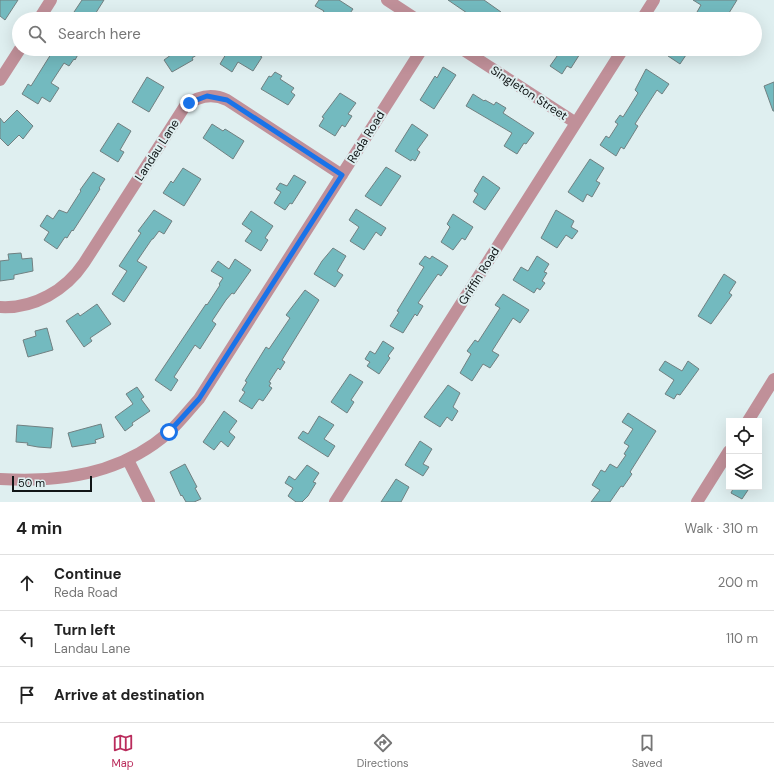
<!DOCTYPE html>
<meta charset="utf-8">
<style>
body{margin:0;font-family:"DM Sans",sans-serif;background:#f6f6f6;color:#222}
.controls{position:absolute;right:12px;bottom:12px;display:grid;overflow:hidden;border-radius:0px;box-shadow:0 4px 16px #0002}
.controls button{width:36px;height:36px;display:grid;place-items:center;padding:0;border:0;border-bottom:1px solid #e0e0e0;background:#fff;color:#222;font:20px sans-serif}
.scale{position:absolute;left:12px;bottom:10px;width:80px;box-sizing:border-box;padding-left:4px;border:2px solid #101516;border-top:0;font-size:11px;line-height:14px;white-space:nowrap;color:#101516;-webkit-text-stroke:3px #dfeff0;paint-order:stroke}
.stop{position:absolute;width:12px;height:12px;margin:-9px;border:3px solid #1a73e8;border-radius:50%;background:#fff}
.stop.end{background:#1a73e8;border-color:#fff;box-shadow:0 1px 4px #0008}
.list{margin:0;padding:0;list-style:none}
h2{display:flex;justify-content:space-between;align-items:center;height:52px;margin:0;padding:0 16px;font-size:17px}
h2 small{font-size:13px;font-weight:400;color:#767676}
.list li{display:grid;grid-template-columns:26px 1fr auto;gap:12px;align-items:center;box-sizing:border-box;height:56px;padding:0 16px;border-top:1px solid #e0e0e0}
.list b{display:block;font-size:15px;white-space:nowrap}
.list p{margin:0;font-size:13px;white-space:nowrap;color:#767676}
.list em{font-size:13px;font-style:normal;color:#767676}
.icon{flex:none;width:22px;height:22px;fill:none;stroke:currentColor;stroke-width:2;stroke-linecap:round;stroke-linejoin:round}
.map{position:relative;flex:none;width:774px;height:502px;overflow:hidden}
.search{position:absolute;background:#fff;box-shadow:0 4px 16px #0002;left:12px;right:12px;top:12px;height:44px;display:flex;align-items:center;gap:10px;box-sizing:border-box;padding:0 14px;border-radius:22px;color:#767676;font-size:15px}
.sheet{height:220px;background:#fff}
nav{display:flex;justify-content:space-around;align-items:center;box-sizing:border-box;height:56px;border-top:1px solid #e0e0e0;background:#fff;font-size:11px;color:#767676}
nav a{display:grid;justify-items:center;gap:2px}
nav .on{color:#ba2c5c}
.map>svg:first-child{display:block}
.building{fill:#73babf;stroke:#718081}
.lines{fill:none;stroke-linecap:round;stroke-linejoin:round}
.minor{stroke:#c09099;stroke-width:12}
.route{stroke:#1a73e8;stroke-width:5}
.labels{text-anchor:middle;stroke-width:4;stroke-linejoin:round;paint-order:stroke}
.street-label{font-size:12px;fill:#101516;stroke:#dfeff0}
</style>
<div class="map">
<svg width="774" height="502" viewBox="0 0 774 502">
<rect width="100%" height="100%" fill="#dfeff0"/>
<path class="building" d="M 0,0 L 18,0 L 5,20 L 0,16 Z
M 82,0 L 104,0 L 92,19 L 86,19 L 74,12 Z
M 319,0 L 339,0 L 353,9 L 346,19 L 319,19 L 324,11 L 315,6 Z
M 448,0 L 484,0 L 501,12 L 496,19 L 471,19 L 465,15 L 467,13 Z
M 693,0 L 737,0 L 729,13 L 738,19 L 708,19 L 697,12 L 701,5 Z
M 42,49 L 81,49 L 75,60 L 74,59 L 69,66 L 64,63 L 51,83 L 59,88 L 50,102 L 42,97 L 38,104 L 22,94 L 28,84 L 31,86 L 51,54 Z
M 179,49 L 206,49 L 192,58 L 193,60 L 172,72 L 164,60 Z
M 229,49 L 249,49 L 262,57 L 253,71 L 238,62 L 232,72 L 220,64 Z
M 562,49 L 583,49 L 571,68 L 567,66 L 562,74 L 550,66 Z
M 673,49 L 690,49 L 680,64 L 668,56 Z
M 443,67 L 456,75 L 434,109 L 420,100 L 435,76 L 437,78 Z
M 646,69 L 669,84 L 662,94 L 657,90 L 635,124 L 638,126 L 624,149 L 621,147 L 616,156 L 600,145 L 606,136 L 609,138 L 618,124 L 615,122 L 620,115 L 623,117 L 638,93 L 635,90 Z
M 275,72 L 282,76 L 280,79 L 294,88 L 291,92 L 295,95 L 288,105 L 261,89 L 269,76 L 271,77 Z
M 147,77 L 164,87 L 149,112 L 132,102 Z
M 774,82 L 774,111 L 773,111 L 764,86 Z
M 340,93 L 356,103 L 348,114 L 352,116 L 345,127 L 342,125 L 335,136 L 319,126 L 324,118 L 322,117 Z
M 473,94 L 484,101 L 485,100 L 494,105 L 496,102 L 506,108 L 503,113 L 534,133 L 526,144 L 524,143 L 517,154 L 504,146 L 512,133 L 466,106 Z
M 17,110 L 33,126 L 23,139 L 19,135 L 8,146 L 0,138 L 0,118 L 4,123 Z
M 118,123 L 131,131 L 120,150 L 124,152 L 118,162 L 100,151 Z
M 212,124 L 223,131 L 225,129 L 244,141 L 233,159 L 203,138 Z
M 412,124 L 428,135 L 417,150 L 420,152 L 415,161 L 412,159 L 411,161 L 395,151 Z
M 590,159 L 604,168 L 596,181 L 600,183 L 592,197 L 587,194 L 583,202 L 568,192 Z
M 386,167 L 401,176 L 381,206 L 365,196 Z
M 183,168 L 201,179 L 184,206 L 163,193 L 171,181 L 173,183 Z
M 93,172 L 105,179 L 99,188 L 100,189 L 73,231 L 72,230 L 67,238 L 65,237 L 57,249 L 44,240 L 49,232 L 40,226 L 47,215 L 53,219 L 59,210 L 67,213 L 81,191 L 80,190 Z
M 294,175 L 306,182 L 292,204 L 290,203 L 285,210 L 274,203 L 281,192 L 276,189 L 280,183 L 287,186 Z
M 483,176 L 500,188 L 485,210 L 473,202 L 478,194 L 474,191 Z
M 356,209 L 386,228 L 381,236 L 376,232 L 364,250 L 350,241 L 359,227 L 349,220 Z
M 154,210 L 172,221 L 164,234 L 159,231 L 153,239 L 152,239 L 137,261 L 147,267 L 124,302 L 112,294 L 127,271 L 119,266 L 141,233 L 138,231 Z
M 556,210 L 574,221 L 571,227 L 578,231 L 572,239 L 566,235 L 557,248 L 541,238 Z
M 251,211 L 273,226 L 265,238 L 268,240 L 261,251 L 245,241 L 252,231 L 242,224 Z
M 453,214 L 473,227 L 465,240 L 462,238 L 453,250 L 441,242 L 450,227 L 447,224 Z
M 333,248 L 346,256 L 337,271 L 343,275 L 335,287 L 314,274 L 322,261 Z
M 21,253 L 22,259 L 32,258 L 33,271 L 14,275 L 14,279 L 0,281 L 0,261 L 9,260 L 8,254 Z
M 425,256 L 430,259 L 432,256 L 448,266 L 441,276 L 438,274 L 433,281 L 418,303 L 423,306 L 417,316 L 415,314 L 403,333 L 390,326 L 399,312 L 397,311 L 424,267 L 419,264 Z
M 537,256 L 549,264 L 544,272 L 547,273 L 542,281 L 545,283 L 540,290 L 537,288 L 534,293 L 513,280 L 521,267 L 528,271 Z
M 235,259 L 251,270 L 234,294 L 232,293 L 226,300 L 212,321 L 216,324 L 200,349 L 195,345 L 174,377 L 178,380 L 171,391 L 155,380 L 206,304 L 207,305 L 220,285 L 219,284 L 223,278 L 211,271 L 218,261 L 229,269 Z
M 724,274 L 736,282 L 729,293 L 732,295 L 711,324 L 698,316 Z
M 305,290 L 319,300 L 282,360 L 285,362 L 280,370 L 278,368 L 269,382 L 271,383 L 269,386 L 272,388 L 263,401 L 259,399 L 252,409 L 239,401 L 245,392 L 242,390 L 247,382 L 245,381 L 266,347 L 269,349 L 290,318 L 286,315 Z
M 503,294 L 529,310 L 520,323 L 513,318 L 492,351 L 499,355 L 490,368 L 483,364 L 472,381 L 460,373 L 471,354 L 467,351 L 475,340 L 478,342 L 500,308 L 495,305 Z
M 97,304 L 111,324 L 90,338 L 92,341 L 84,347 L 66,321 L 78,313 L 80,316 Z
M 47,328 L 53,350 L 28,357 L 23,340 L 36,336 L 35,331 Z
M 383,341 L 394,348 L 388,356 L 390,358 L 379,374 L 367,366 L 370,362 L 365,359 L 370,351 L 375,354 Z
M 665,361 L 682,371 L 688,361 L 699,369 L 680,395 L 677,394 L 674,399 L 665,394 L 674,380 L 659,370 Z
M 350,374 L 363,382 L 351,400 L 354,402 L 347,413 L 331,402 Z
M 448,385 L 460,393 L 453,407 L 458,411 L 452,421 L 447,417 L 440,427 L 424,417 Z
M 137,387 L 144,397 L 141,399 L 150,411 L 132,423 L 133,425 L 125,431 L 115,417 L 133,404 L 126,394 Z
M 224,411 L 237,421 L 229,432 L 235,437 L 228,447 L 221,441 L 214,450 L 203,442 Z
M 628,413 L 656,431 L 630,472 L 632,474 L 623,487 L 621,486 L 610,502 L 591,502 L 600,490 L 592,485 L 601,470 L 605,472 L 610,464 L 617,468 L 626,455 L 624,454 L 629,446 L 624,443 L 633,429 L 622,422 Z
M 319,416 L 334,425 L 324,439 L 335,446 L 328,457 L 298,438 L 303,431 L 308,434 Z
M 101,424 L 104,437 L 95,440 L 96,443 L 72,447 L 68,433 Z
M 17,425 L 53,428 L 51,448 L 38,447 L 27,445 L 28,443 L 16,442 Z
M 420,441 L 432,449 L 423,464 L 429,467 L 423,476 L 405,465 Z
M 185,464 L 197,487 L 195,488 L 201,499 L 194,502 L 186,502 L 182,495 L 181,496 L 170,472 Z
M 307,465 L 319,473 L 313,482 L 316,483 L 308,496 L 302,502 L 296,502 L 288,496 L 293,488 L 285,483 L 289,476 L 295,480 Z
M 396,479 L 409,487 L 401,502 L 381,502 Z
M 734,487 L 750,487 L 742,499 L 731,493 Z"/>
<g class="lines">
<path class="minor" d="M 387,0 L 416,19
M 39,19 L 51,0
M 642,19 L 654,0
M 462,49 L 576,123
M 0,80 L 20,49
M 0,307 C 34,309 66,290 84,263 L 185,106 C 198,96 212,93 227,100 L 342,175
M 748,421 L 774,379
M 128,460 L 149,502
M 0,479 C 61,483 121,474 168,433 C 179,423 189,410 199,399 L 422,49
M 335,502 L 623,49
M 697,502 L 729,451"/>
</g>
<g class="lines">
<path class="route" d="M 169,432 L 199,399 L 342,175 L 227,100 L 207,96 L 189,103"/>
</g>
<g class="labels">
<g class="street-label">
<text transform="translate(529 93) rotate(33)" y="4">Singleton Street</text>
<text transform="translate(366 137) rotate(-58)" y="4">Reda Road</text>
<text transform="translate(157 150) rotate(-57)" y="4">Landau Lane</text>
<text transform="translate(479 276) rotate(-58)" y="4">Griffin Road</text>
</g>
</g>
</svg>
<div class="controls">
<button><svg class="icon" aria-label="locate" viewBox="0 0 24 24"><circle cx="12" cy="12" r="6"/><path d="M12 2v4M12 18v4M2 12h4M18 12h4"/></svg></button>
<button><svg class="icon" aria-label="layers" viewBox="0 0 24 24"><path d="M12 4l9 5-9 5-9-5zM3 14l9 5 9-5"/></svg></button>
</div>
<div class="scale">50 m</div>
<div class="stop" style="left:169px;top:432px"></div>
<div class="stop end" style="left:189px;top:103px"></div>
<div class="search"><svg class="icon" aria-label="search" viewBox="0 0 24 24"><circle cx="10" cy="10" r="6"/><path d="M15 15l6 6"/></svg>Search here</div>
</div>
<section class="sheet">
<h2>4 min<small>Walk · 310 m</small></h2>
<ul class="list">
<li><svg class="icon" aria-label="ahead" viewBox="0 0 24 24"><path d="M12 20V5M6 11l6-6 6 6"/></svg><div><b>Continue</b><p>Reda Road</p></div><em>200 m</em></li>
<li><svg class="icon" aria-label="left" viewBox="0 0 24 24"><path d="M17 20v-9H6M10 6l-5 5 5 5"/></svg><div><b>Turn left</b><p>Landau Lane</p></div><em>110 m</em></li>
<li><svg class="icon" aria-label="arrive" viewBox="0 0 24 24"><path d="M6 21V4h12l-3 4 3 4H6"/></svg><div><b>Arrive at destination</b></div></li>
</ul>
</section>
<nav>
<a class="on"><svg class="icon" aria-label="map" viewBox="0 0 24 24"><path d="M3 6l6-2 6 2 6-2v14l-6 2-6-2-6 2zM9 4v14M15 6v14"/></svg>Map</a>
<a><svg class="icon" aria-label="directions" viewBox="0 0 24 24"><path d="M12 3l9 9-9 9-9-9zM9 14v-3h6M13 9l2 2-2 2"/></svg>Directions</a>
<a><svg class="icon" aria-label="saved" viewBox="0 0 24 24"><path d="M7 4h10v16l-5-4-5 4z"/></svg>Saved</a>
</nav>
